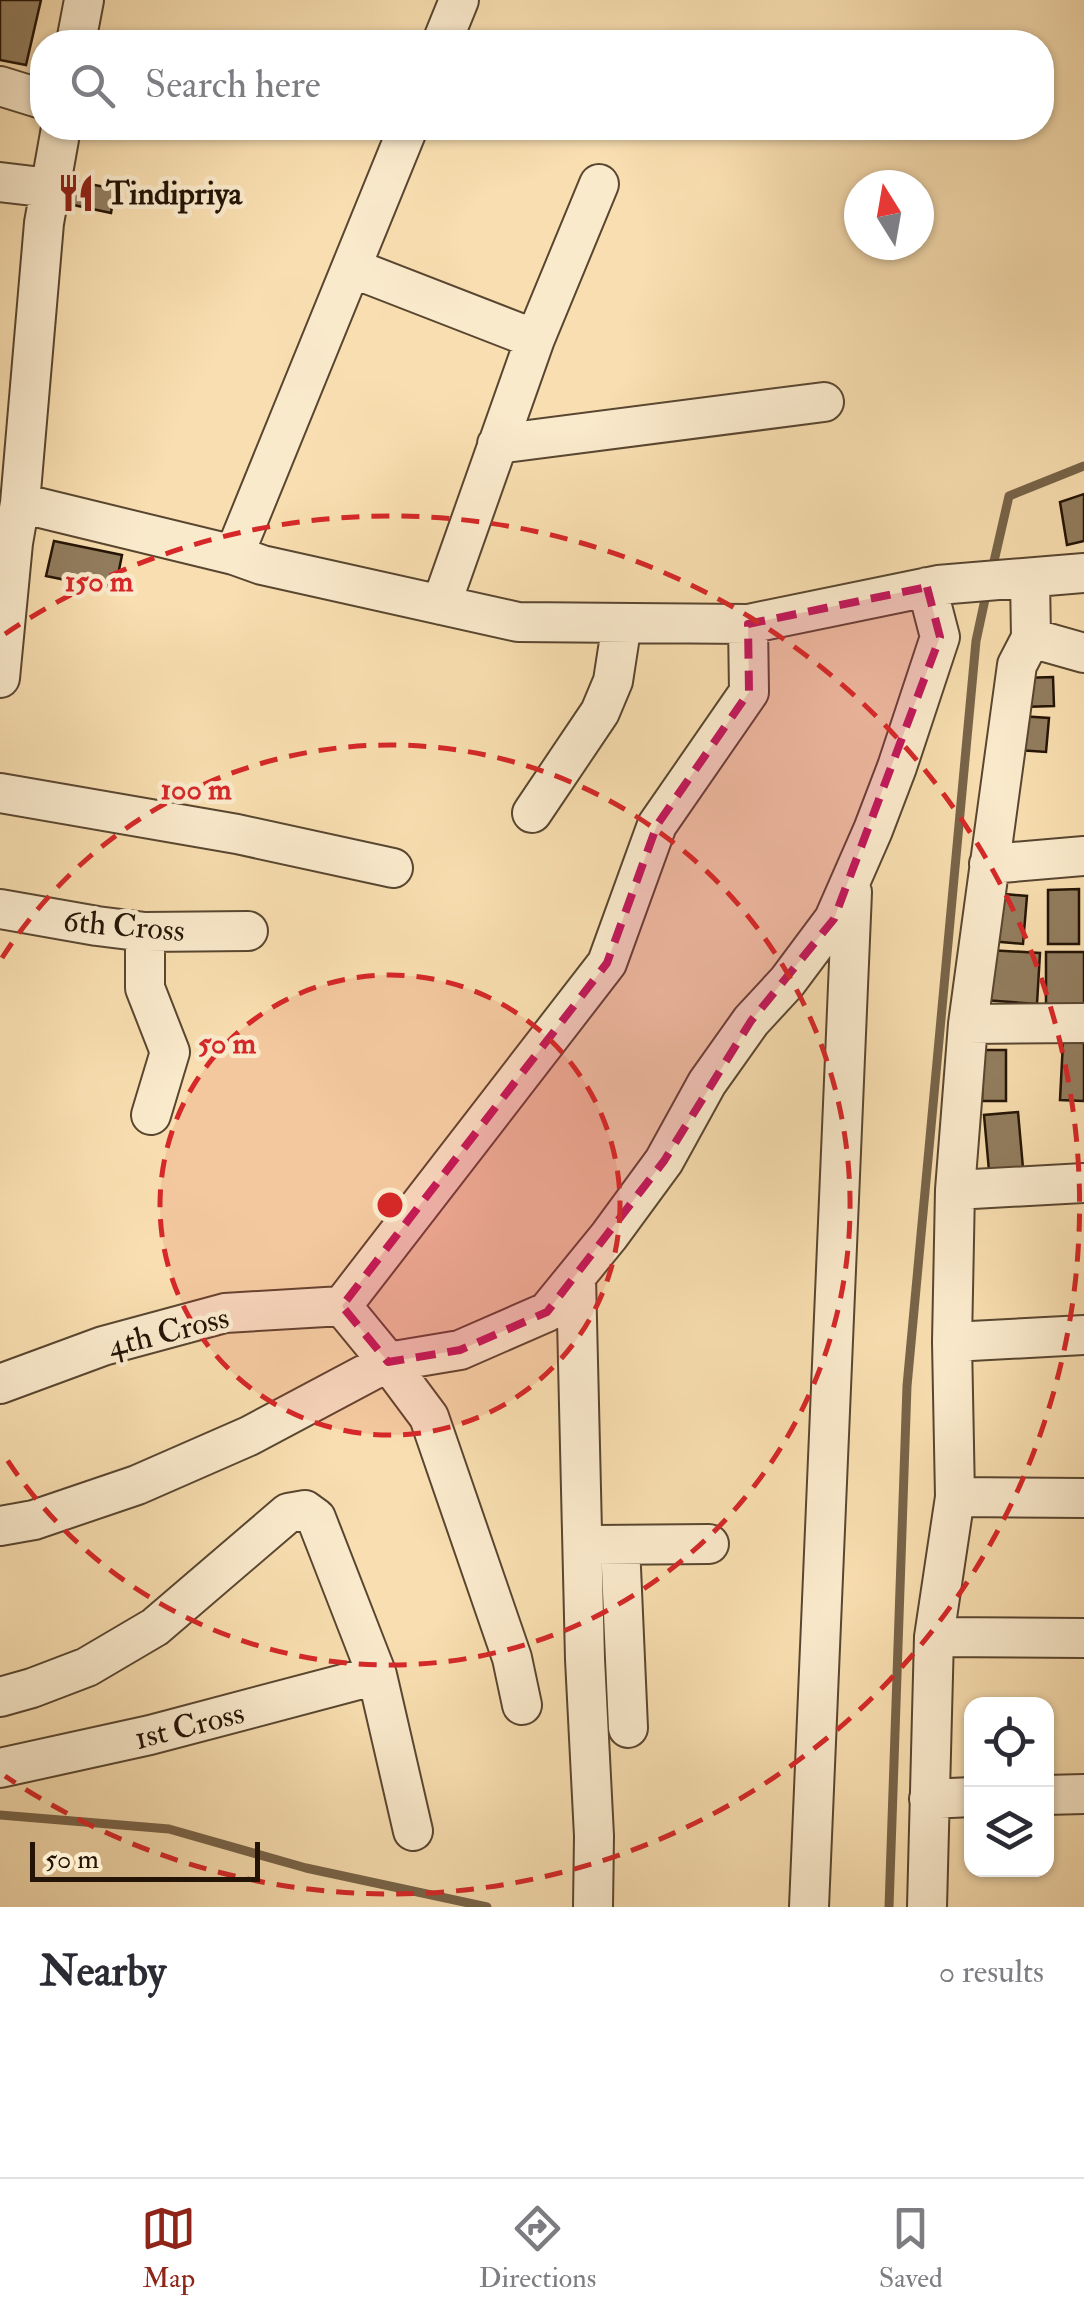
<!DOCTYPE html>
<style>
body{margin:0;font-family:"IM FELL Double Pica",serif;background:#f7f7f7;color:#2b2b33}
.controls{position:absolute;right:30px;bottom:30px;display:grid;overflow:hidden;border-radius:20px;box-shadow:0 2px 8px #0004}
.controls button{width:90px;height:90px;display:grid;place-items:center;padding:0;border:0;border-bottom:2px solid #e1e1e2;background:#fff;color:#2b2b33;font:50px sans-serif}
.compass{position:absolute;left:844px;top:170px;width:90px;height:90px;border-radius:50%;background:#fff;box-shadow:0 2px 8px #0004;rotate:349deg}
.scale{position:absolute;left:30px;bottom:25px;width:230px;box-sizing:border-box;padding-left:10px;border:5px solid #241406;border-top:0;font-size:28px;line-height:35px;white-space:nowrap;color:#241406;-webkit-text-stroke:8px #faeacc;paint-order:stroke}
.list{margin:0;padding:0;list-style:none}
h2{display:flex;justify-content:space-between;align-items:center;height:130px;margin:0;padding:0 40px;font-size:42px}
h2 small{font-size:32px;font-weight:400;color:#7c7c81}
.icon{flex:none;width:55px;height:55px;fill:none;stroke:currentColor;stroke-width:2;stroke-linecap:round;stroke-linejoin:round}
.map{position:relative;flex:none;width:1084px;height:1907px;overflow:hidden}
.search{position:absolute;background:#fff;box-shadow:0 2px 8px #0004;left:30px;right:30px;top:30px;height:110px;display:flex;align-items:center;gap:25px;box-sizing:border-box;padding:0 35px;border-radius:40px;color:#7c7c81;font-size:38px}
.sheet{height:270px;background:#fff}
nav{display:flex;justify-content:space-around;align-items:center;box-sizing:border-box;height:140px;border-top:2px solid #e1e1e2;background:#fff;font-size:28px;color:#7c7c81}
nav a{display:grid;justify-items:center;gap:5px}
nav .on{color:#8f2418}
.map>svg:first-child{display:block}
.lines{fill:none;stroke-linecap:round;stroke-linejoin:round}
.stream{stroke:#786449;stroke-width:9}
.building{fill:#927d5e;stroke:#241406;stroke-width:2.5}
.minor-casing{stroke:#594630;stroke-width:42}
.minor{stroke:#faeacc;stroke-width:38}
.marked{fill:#c2185b;fill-opacity:0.2;stroke:#c2185b;stroke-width:8;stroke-dasharray:20 12;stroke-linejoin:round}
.ring{fill:none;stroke:#d62828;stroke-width:5;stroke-dasharray:18 12}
.labels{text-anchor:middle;stroke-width:9;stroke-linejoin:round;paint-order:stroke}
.poi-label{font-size:32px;font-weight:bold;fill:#241406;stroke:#faeacc;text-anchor:start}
.street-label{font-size:32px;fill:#241406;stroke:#faeacc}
.centre{fill:#d62828;stroke:#faeacc;stroke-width:5}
.ring-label{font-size:30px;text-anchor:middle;font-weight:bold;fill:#d62828;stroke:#faeacc;stroke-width:9;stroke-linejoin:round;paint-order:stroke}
</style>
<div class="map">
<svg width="1084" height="1907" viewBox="0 0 1084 1907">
<rect width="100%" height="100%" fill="#f8deb0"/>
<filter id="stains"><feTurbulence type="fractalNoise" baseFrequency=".002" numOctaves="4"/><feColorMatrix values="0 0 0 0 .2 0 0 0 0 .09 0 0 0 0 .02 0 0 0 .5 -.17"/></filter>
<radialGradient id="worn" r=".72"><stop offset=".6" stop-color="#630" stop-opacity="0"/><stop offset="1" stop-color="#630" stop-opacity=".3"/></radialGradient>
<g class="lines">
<path class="stream" d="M 992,570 L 1009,496 L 1084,466
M 0,1815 L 169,1829 L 306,1868 L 487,1907
M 889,1907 L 907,1386 L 976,641 L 987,590"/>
</g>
<path class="building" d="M 0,0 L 41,0 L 26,65 L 0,60 Z
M 69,180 L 115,189 L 111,213 L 64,203 Z
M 1084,494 L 1084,541 L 1067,545 L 1060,502 Z
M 54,541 L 122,555 L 115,590 L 46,576 Z
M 1053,677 L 1054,706 L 1023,707 L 1022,678 Z
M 1020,716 L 1049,718 L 1046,752 L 1018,750 Z
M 1079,889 L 1079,944 L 1048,944 L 1048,890 Z
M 994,893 L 1027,896 L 1023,944 L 990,941 Z
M 988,950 L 1040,953 L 1037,1004 L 984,1000 Z
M 1046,952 L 1084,952 L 1084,1007 L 1046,1007 Z
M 1063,1042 L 1084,1043 L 1084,1101 L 1060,1100 Z
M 983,1050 L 1006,1050 L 1006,1101 L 982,1101 Z
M 1018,1112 L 1023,1168 L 989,1171 L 984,1115 Z"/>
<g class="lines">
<g class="minor-casing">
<path id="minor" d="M 76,42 L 84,0
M 442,42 L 459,0
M 0,86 L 42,99
M 0,182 L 50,188
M 352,268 L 535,339 L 441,605
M 535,339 L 599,184
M 497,444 L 824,402
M 20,503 L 234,555 L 262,565 L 518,622 L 748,624 L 938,585 L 1084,573
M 234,555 L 408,128
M 1031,638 L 1084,653
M 0,678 L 13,543 L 20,503 L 44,223 L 61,128
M 0,793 L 237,834 L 393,868
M 532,813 L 600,712 L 613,681 L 622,623
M 989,864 L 1084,856
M 0,909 L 97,926 L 145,932 L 248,931
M 145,932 L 145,988 L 170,1052 L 151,1115
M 968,1024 L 1084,1023
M 955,1190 L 1084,1183
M 576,1277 L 585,1659 L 594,1836 L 593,1907
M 342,1306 L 607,963 L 657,825 L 749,692 L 748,624
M 342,1306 L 388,1362 L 429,1417 L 512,1658 L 522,1705
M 952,1342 L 1084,1335
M 0,1384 L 103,1346 L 225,1313 L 342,1306
M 955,1497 L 1084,1498
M 0,1526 L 34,1520 L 137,1485 L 249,1436 L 388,1362 L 460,1350 L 547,1312 L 609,1236 L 664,1161 L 707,1083 L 751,1021 L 787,982 L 834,919 L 873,830 L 897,767 L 940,637 L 927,587
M 596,1545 L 709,1544
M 620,1545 L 628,1728
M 934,1637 L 1084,1638
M 0,1697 L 32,1688 L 87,1667 L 155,1627 L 288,1513 L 305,1510 L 316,1518 L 377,1675 L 413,1831
M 0,1768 L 150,1735 L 377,1675
M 1046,1795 L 1084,1794
M 929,1799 L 972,1797
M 809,1907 L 852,892
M 927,1907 L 934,1637 L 955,1497 L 952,1342 L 955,1190 L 968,1024 L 1017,665 L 1031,638 L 1030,578"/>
</g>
<use href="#minor" class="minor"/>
</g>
<path class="marked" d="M 927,587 L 940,637 L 834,919 L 751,1021 L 664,1161 L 547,1312 L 460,1350 L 388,1362 L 342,1306 L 607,963 L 657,825 L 749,692 L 748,624 Z"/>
<circle cx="390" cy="1205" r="230" fill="#d62828" fill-opacity=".12"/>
<g class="ring">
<circle cx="390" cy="1205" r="230"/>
<path d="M2 958A460 460 0 1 1 2 1452"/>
<path d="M5 634A689 689 0 1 1 5 1776"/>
</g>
<defs>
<g id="restaurant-bare" transform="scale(3)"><path d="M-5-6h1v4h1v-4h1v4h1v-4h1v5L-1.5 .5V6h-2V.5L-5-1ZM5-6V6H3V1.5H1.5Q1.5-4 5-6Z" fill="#8f2418" stroke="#faeacc" stroke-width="2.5" paint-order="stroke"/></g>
</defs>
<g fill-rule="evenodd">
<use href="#restaurant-bare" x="76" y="193"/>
</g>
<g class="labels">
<g class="poi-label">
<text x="106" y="204">Tindipriya</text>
</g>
<g class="street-label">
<text transform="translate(124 925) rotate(5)" y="11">6th Cross</text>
<text transform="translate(168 1331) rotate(-14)" y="11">4th Cross</text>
<text transform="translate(189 1725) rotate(-14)" y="11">1st Cross</text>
</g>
</g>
<circle cx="390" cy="1205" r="15" class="centre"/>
<g class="ring-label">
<text x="99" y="591">150 m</text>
<text x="196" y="799">100 m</text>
<text x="227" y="1053">50 m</text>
</g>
<rect width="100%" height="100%" filter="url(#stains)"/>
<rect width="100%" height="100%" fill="url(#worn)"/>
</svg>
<div class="controls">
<button><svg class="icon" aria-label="locate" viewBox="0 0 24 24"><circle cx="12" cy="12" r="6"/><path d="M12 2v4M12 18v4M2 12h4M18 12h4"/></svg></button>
<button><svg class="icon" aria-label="layers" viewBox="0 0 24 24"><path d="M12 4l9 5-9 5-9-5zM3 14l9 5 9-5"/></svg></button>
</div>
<svg class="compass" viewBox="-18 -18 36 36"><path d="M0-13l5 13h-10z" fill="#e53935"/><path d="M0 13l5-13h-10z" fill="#7c7c81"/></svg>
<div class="scale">50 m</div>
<div class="search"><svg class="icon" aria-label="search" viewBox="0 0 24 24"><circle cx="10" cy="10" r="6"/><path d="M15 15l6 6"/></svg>Search here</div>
</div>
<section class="sheet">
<h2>Nearby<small>0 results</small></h2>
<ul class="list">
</ul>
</section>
<nav>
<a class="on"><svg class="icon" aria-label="map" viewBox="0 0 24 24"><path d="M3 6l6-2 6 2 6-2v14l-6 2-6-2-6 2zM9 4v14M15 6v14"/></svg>Map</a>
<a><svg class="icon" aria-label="directions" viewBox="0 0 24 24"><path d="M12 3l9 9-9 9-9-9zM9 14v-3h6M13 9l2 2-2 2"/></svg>Directions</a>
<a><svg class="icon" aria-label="saved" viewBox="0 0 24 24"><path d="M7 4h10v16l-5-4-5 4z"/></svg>Saved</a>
</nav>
